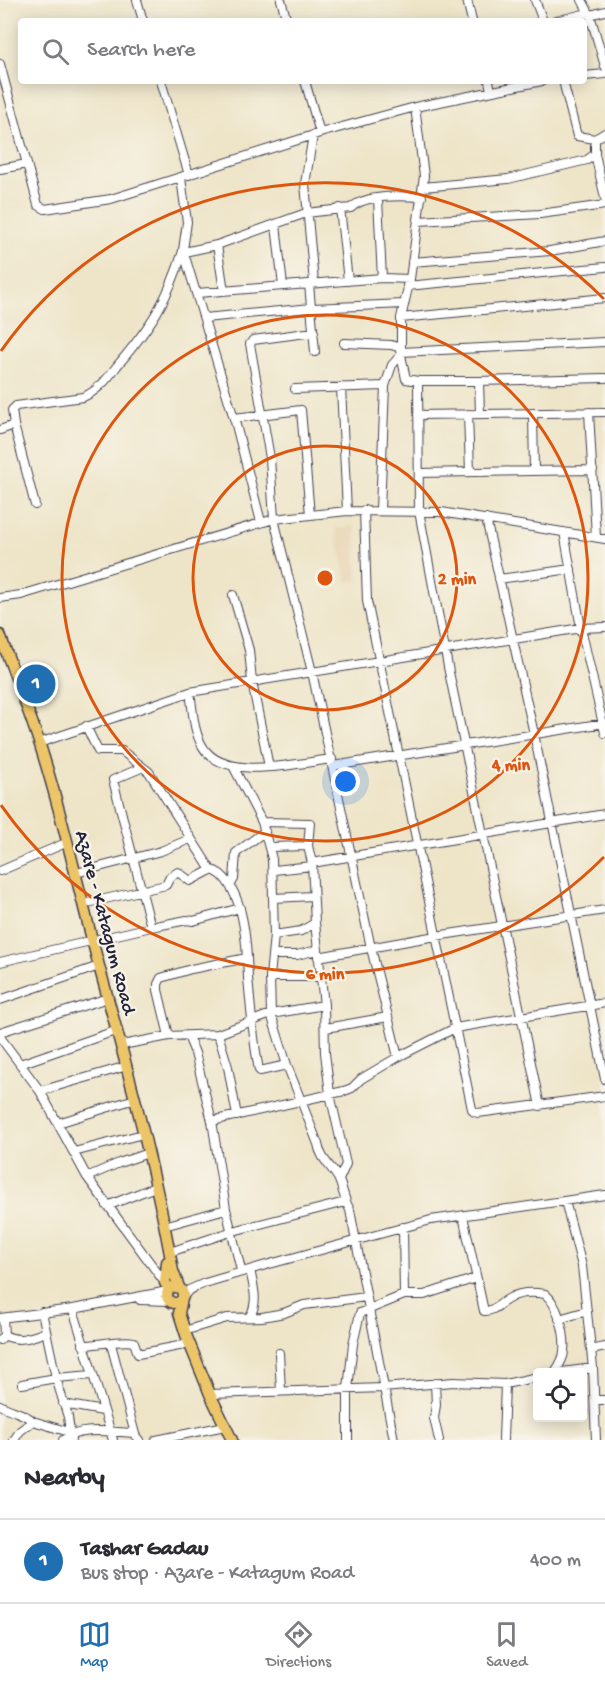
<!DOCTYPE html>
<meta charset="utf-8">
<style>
body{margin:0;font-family:"Gochi Hand",sans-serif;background:#f2f2f3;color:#2b2b33}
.controls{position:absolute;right:18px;bottom:18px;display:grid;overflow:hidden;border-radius:6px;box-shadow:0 3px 15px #0003}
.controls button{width:54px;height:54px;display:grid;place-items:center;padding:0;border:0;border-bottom:2px solid #e1e1e2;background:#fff;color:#2b2b33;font:30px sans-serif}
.you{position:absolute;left:346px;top:782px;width:21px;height:21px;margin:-15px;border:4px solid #fff;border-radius:50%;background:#1a73e8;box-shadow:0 0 0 9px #1a73e833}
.badge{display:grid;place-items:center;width:39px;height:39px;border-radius:50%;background:#1f6fb2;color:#fff;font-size:20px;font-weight:700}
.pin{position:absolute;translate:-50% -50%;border:3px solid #fff;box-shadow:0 2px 6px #0006}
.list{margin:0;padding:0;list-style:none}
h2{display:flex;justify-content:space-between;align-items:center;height:78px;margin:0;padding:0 24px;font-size:26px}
h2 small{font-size:20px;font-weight:400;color:#7c7c81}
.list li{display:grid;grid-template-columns:39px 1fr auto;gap:18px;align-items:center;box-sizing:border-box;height:84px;padding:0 24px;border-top:2px solid #e1e1e2}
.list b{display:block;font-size:22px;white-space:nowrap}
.list p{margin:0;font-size:20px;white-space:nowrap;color:#7c7c81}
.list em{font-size:20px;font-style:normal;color:#7c7c81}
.icon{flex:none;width:33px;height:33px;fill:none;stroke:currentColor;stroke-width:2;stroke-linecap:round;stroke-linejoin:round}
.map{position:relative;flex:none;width:605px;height:1440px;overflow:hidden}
.search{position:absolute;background:#fff;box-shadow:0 3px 15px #0003;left:18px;right:18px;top:18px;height:66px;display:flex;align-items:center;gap:15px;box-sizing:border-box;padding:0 21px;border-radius:6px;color:#7c7c81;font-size:22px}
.sheet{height:162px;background:#fff}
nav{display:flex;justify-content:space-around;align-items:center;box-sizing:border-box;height:84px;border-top:2px solid #e1e1e2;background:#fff;font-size:16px;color:#7c7c81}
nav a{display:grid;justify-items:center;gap:3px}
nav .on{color:#1f6fb2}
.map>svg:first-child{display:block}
.built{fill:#ead9ba}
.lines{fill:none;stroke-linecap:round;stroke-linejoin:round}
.minor-casing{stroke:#413f50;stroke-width:10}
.major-casing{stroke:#413f50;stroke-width:13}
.minor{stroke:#fff;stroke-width:8}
.major{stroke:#edc569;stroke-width:10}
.ring{fill:none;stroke:#de560e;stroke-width:3}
.labels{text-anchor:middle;stroke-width:4.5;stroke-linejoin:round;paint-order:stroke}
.street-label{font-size:20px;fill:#22223b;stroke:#f7f3e8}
.centre{fill:#de560e;stroke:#f7f3e8;stroke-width:3}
.ring-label{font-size:18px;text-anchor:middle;font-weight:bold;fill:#de560e;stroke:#f7f3e8;stroke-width:4.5;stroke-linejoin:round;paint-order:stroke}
</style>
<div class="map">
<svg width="605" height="1440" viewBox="0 0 605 1440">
<rect width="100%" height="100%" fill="#f7f3e8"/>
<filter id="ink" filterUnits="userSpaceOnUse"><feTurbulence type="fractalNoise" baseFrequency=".0167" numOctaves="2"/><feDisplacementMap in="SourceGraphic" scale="12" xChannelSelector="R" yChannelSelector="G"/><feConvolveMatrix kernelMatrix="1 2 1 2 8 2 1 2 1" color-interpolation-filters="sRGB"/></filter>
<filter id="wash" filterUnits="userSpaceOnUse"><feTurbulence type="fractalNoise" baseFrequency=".008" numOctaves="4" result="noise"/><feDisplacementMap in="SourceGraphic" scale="24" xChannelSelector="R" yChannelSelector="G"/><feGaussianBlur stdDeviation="1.35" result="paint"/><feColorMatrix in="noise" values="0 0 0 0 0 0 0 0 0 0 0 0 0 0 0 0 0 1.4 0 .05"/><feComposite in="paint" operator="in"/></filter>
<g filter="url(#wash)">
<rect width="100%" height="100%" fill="#eee5c9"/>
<path class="built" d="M 355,526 L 358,581 L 347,582 L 335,528 Z"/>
</g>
<g filter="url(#ink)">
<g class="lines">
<g class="minor-casing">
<path id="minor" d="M 137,0 L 143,21
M 281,0 L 287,21
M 467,0 L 472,21
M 535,0 L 543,21
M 582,0 L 590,15 L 605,66
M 590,15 L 605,11
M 555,21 L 588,13
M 0,64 L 38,205 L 45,209 L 111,199 L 320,133 L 415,107 L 542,81
M 584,76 L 605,74
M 161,81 L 189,175
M 305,81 L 320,133
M 489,81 L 491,91
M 563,81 L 577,136 L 595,139
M 415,107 L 424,176 L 410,279 L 401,318 L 401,355 L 406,379 L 418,381 L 479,381 L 605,378
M 313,135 L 305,184 L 314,283
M 595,154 L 605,198
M 0,169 L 27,164
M 181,178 L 187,222 L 183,250 L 236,425 L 261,522
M 423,187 L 508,179 L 587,160 L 595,154 L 595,139 L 605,133
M 378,199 L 382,278
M 340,208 L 348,281
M 419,221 L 540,214 L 605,205
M 276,225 L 283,286
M 217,245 L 224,291
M 184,252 L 217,245 L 306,213 L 351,208 C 365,194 403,196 422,197
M 412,262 L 550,251 L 605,241
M 309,284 L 315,352
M 407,286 L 605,267
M 197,293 L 382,278 L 410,279
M 204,318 L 312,308 L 404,304
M 401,318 L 605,298
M 344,343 L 391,345 L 398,347 L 401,352
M 401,352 L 605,342
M 418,381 L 419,511 L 449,672 L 540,1106
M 479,381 L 480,414
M 341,387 L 347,511
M 295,389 L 385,386
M 589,412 L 596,537
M 533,413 L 534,471
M 468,414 L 470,472
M 418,415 L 605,412
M 234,418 L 301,410 L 310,515
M 14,425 L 35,505
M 0,430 L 14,425 L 12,410 L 16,406 L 83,397 C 98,391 108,378 117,366 C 151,326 168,300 183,251
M 419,473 L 593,470
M 364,510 L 367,601 L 472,1109 L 474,1112 L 478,1113 L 605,1096
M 380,510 L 385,386 L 392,365 L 401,355
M 486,519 L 534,734 L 605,1079
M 564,532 L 581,628 L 605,733
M 499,579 L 571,569
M 233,595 L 249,650 L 252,682 L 269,767
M 0,598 L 21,595 L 274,519 L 347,511 L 441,512 L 605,539
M 190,692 C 193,710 193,731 203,747 C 224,782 298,763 332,759
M 86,726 L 98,751 L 122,751 L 149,772 L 211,870 C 226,872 236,895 240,909 C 246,931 247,955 248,978 C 251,1009 253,1040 259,1070 L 260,1071 L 287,1065
M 39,743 L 190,692 L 581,628 L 605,627
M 233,766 L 262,822 L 272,859 L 274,935 L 270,977 L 271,1014 L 287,1065 L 318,1144 C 320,1158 331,1166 338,1178 C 343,1188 344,1200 350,1210 L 394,1440
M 333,766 L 605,723
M 141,768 L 113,780 L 151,927
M 262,822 L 310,823 L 308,846
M 270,847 L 308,846 L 312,863 L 315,923 L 324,1005 L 325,1053 L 330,1094 L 346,1164 L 339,1180
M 312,863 L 605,814
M 274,870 L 312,866
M 0,871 L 68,842
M 76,873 L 161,851 L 190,839
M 230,886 L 234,879 L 236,853 L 265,831
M 274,898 L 313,896
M 83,904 L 166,885 L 170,877 L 178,872 L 190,881 L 211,870
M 274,935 L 301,931 L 315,923
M 273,955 L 297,955 L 317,950
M 318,957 L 436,936 L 605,910
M 0,962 L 151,927 L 187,920 L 193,921 L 240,908
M 270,977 L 321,977
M 0,1000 L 99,966
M 326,1028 L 388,1017
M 0,1032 L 108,998
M 218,1034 L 228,1067 L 237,1116
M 169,1036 L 158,990 L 158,984 L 161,978 L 191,969 L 247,958
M 188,1036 L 195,1053 L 212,1121
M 0,1037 L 40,1091 L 87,1177 L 165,1283
M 122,1045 L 169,1036 L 218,1034 L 271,1014 L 324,1005
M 398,1057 L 455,1028 L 605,1003
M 20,1064 L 118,1030
M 40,1091 L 127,1066
M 58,1123 L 135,1099
M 74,1152 L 143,1134
M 87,1177 L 119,1163 L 148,1153
M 565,1201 L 582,1266 L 593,1368 L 596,1440
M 107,1206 L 155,1187
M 463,1216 L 484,1311 C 494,1312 501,1302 510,1298 C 520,1292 533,1292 545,1294 C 558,1304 566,1334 564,1351 C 564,1358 559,1366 555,1372
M 164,1226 L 226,1209
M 403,1227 L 404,1295
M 170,1252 L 233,1231 L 345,1202
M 241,1270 L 226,1209 L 212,1121 L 344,1091 L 352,1088 L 361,1079 L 398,1057 L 371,948 L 312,672 L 274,519 L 270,458 L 250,344 L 253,340 L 314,332
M 250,1270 C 253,1285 259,1302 250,1316
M 183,1297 L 189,1290 L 205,1283 L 266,1265 L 431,1220 L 605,1195
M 140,1300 L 170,1301
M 73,1309 L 113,1440
M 42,1312 L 56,1378 L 68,1417 L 71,1440
M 0,1318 L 73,1309 L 168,1291
M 559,1319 L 587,1311
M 184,1331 L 227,1318 L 262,1317 L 284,1313 L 304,1305 L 366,1297
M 4,1335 C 19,1343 32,1337 46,1332
M 0,1340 L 4,1335 L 3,1318
M 111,1344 L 135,1434
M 83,1345 C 98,1345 122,1339 134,1342 L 138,1354 L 189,1344
M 591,1350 L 605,1347
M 279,1353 L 281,1391
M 562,1372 L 593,1368
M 435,1383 L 436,1405 L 434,1418 L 439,1440
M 22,1384 L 56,1378 L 92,1375
M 210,1394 L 383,1388 L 453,1382 L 505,1384 L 538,1377
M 595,1400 L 605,1400
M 63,1404 L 103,1411
M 0,1405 C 10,1411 25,1413 33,1421 L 69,1432
M 14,1440 L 20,1431 L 33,1421
M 63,1440 C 80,1426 112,1432 133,1433 L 139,1440
M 156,1440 L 225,1426
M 348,1440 L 348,1389 L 353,1344 L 360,1313 L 404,1295 L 424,1295 L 476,1278
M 503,1440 L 505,1384"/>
</g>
<g class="major-casing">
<path id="major" d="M 0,635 C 13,671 27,706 39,742 C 63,816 79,892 99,966 C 127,1067 155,1168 173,1271 L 179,1287
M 167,1262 L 165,1283 L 170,1289
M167 1295a8 8 0 1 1 16 0a8 8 0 1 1-16 0Z
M 182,1299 L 179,1313 L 186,1335 L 210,1394 L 232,1440"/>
</g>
<use href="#minor" class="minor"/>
<use href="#major" class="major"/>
</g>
</g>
<g class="ring">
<circle cx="325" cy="578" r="132"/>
<circle cx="325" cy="578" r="263"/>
<path d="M604 857A395 395 0 0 1 1 805M1 351A395 395 0 0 1 604 299"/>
</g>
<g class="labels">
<g class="street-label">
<text transform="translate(107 922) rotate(75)" y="7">Azare - Katagum Road</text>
</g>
</g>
<circle cx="325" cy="578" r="9" class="centre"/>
<g class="ring-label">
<text x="457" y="584">2 min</text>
<text x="511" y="770">4 min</text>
<text x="325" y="979">6 min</text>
</g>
</svg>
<div class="controls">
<button><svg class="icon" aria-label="locate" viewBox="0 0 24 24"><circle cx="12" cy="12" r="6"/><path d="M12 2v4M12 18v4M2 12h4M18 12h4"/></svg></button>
</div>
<div class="you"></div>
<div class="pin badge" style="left:36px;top:684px">1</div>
<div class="search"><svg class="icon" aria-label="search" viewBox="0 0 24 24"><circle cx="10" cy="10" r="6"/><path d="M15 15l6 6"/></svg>Search here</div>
</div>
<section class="sheet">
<h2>Nearby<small></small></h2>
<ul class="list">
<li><span class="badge">1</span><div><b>Tashar Gadau</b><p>Bus stop · Azare - Katagum Road</p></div><em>400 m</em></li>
</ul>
</section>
<nav>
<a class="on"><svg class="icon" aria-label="map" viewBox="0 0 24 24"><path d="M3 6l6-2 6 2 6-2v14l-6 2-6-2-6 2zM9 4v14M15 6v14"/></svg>Map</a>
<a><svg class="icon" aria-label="directions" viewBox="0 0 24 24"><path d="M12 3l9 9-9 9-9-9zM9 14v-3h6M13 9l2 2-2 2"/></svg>Directions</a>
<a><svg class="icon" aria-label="saved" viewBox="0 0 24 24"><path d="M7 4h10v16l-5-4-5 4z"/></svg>Saved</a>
</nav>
